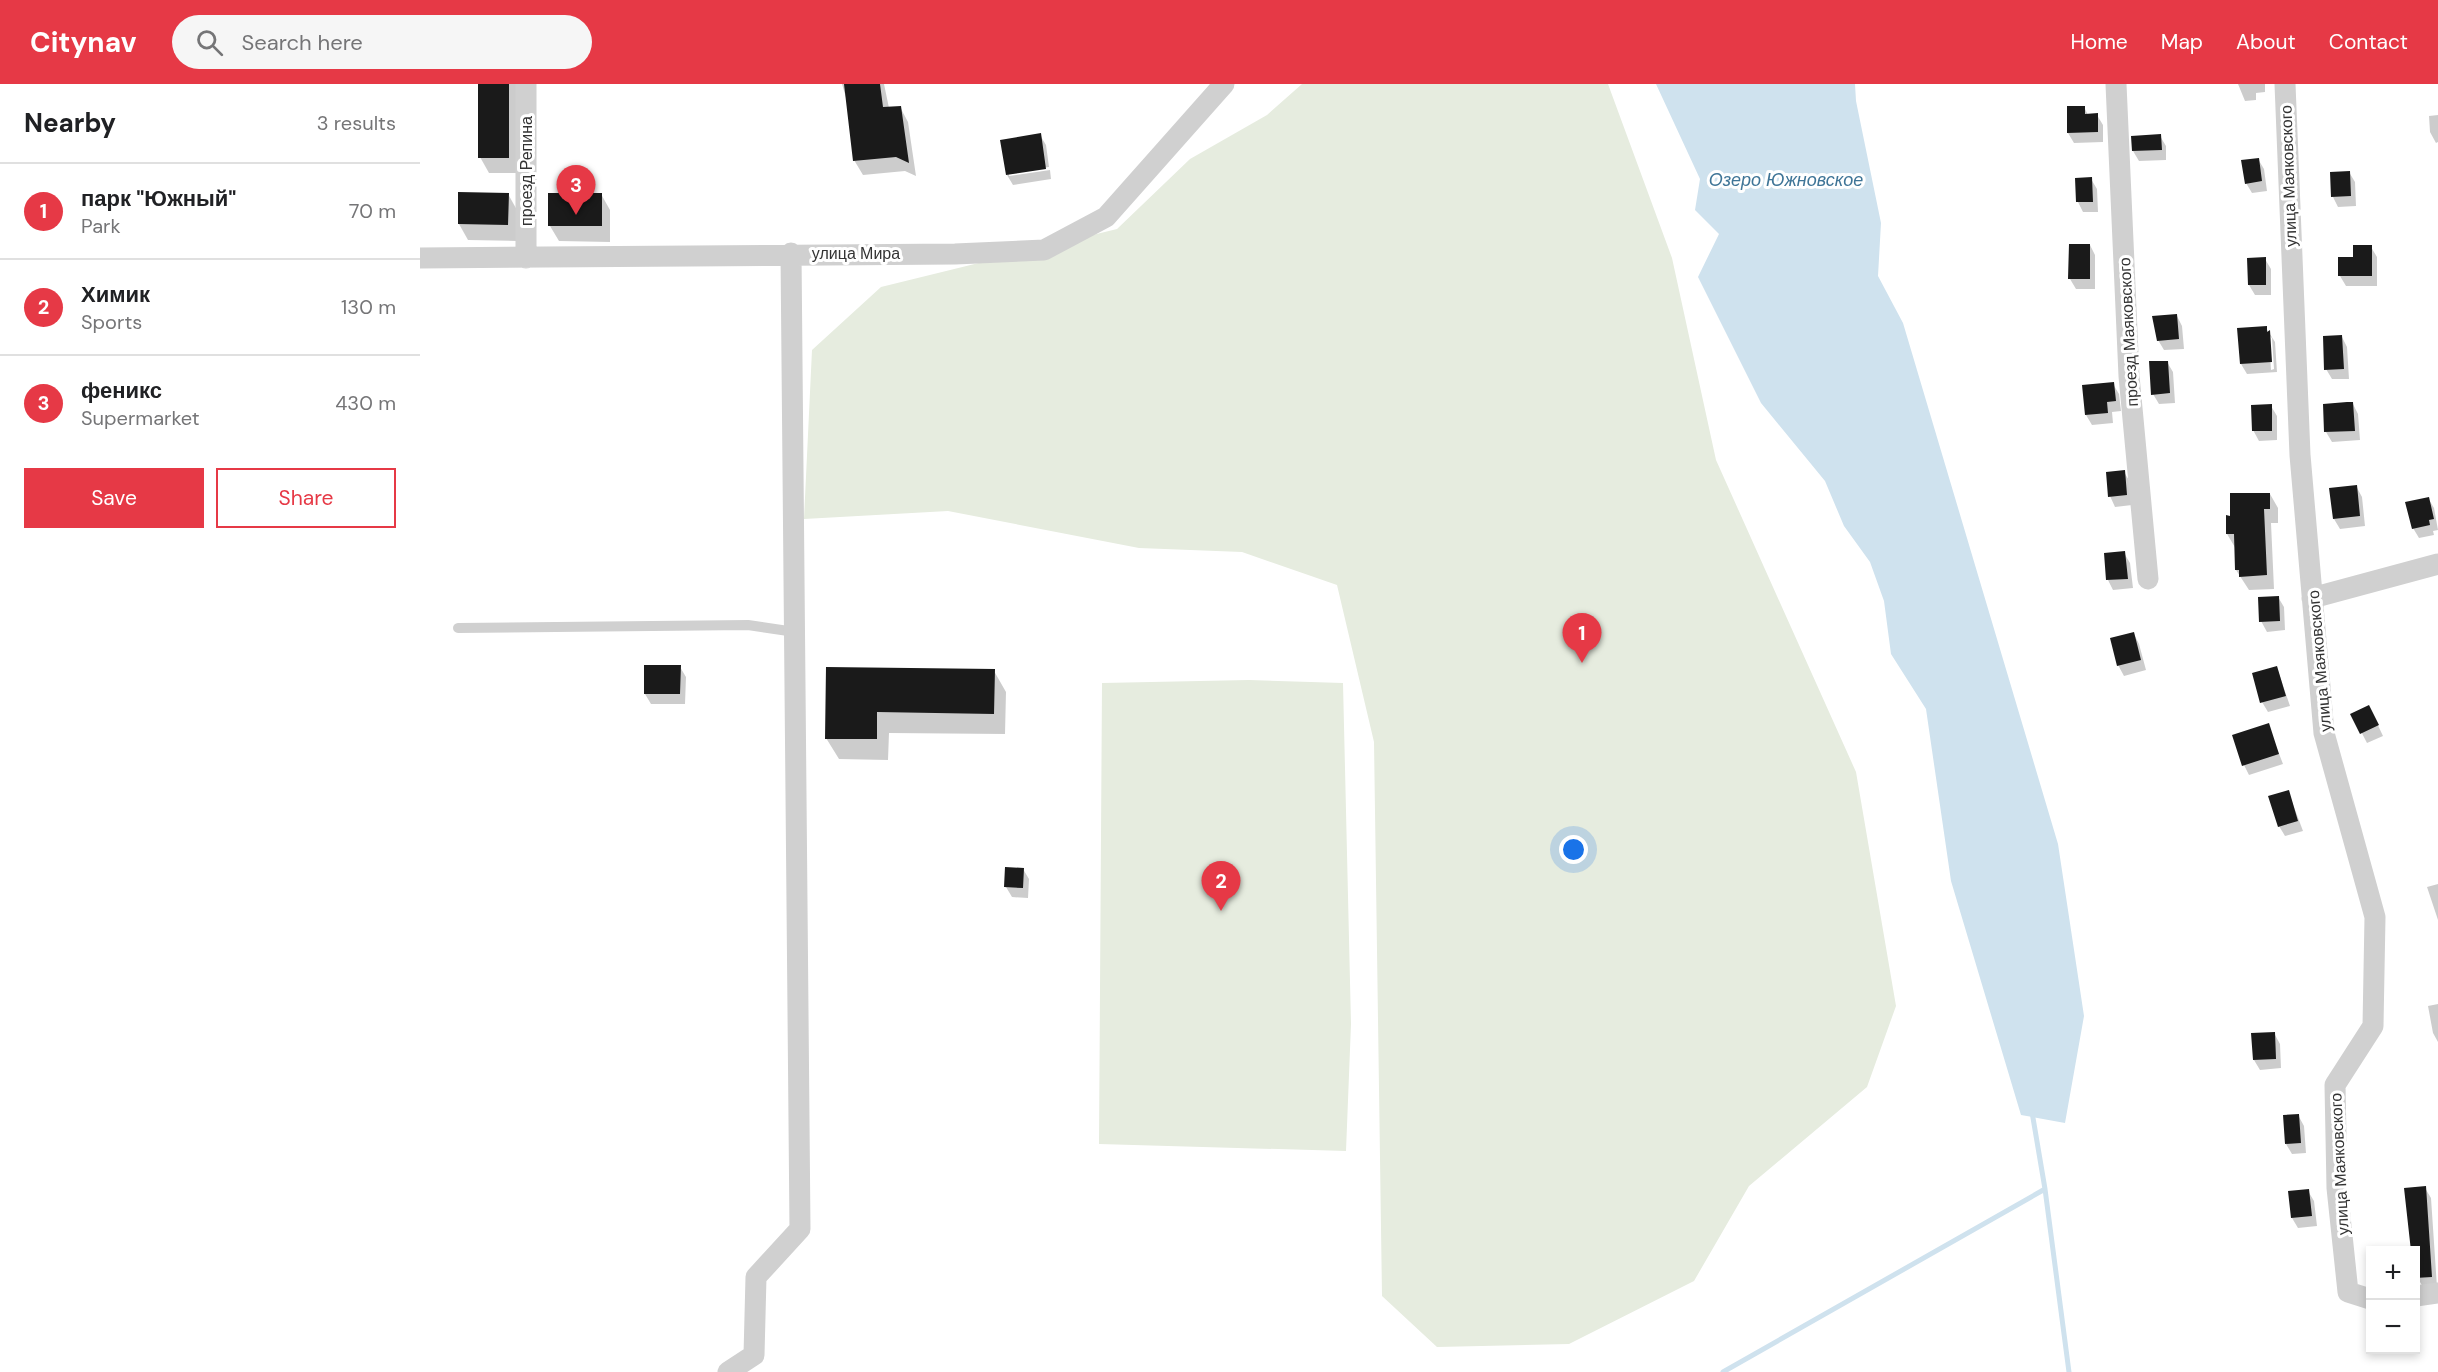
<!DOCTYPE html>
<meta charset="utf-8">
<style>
body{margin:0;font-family:"DM Sans",sans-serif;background:#f6f6f6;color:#202124}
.controls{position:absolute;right:18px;bottom:18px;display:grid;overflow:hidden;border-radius:0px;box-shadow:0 3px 9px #0003}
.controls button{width:54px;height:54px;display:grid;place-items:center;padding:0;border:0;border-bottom:2px solid #e0e0e0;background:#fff;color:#202124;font:30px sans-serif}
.you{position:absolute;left:1154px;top:766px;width:21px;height:21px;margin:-15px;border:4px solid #fff;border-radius:50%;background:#1a73e8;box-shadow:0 0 0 9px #1a73e833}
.badge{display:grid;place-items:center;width:39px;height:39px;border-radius:50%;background:#e63946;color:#fff;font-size:20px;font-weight:700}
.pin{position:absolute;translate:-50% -50px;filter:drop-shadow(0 2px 3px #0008)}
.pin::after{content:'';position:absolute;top:32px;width:21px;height:18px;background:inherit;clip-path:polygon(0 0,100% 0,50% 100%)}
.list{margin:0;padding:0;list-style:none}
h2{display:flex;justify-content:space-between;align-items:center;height:78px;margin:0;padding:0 24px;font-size:26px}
h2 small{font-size:20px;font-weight:400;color:#757577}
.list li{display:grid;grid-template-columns:39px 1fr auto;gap:18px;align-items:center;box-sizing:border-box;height:96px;padding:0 24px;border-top:2px solid #e0e0e0}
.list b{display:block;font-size:22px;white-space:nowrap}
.list p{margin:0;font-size:20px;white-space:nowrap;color:#757577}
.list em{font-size:20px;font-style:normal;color:#757577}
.actions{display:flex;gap:12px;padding:18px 24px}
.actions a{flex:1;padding:14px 0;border:2px solid #e63946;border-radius:0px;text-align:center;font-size:21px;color:#e63946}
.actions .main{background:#e63946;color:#fff}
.icon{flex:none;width:33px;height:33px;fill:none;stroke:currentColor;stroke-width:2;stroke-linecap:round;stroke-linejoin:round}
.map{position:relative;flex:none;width:2018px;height:1288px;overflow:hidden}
header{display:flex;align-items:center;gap:36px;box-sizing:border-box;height:84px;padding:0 30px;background:#e63946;color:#fff}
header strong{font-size:28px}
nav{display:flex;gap:33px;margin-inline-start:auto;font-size:21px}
.search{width:420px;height:54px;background:#f6f6f6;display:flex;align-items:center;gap:15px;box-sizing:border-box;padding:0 21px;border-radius:33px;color:#757577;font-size:22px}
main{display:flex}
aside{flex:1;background:#fff}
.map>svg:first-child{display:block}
.green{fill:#e6ecdf}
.water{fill:#cfe2ee}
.shadow{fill:#0003;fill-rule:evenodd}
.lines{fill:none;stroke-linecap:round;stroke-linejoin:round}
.stream{stroke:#cfe2ee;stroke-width:5}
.building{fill:#1a1a1a}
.service{stroke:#d0d0d0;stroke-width:10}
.minor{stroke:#d0d0d0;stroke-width:21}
.labels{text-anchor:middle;stroke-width:6;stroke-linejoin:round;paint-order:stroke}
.street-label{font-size:16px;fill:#333;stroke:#fff}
.water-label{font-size:18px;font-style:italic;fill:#3f7597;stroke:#fff}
</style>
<header>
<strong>Citynav</strong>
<div class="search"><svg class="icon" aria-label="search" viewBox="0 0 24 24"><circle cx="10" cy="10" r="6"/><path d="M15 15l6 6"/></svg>Search here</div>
<nav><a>Home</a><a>Map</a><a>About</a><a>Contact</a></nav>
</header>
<main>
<aside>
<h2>Nearby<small>3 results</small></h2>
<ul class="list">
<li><span class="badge">1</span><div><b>парк &quot;Южный&quot;</b><p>Park</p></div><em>70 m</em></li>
<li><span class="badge">2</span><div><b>Химик</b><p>Sports</p></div><em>130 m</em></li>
<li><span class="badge">3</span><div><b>феникс</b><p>Supermarket</p></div><em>430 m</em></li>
</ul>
<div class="actions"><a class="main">Save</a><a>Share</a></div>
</aside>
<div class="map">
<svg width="2018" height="1288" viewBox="0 0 2018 1288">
<rect width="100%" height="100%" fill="#fff"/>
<path class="green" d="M 882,0 L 1188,0 L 1252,174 L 1296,376 L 1436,688 L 1476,922 L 1447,1003 L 1329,1102 L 1274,1197 L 1149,1260 L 1017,1263 L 962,1212 L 954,658 L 917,501 L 822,468 L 719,464 L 528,427 L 384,435 L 392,266 L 461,203 L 697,145 L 770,75 L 847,31 Z
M 829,596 L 923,599 L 931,940 L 926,1067 L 679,1060 L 682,599 Z"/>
<path class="water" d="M 1236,0 L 1435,0 L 1436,17 L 1461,139 L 1458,192 L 1483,239 L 1638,760 L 1664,932 L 1645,1039 L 1601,1031 L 1531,797 L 1506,625 L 1471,570 L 1464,517 L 1450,478 L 1424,442 L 1405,397 L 1341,319 L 1278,193 L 1299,150 L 1275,126 L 1280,95 Z"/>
<path class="shadow" d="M 60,0 L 97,0 L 97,89 L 69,89 L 60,73 Z
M 422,0 L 464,0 L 469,24 L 480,23 L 488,38 L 496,92 L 485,87 L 443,91 L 434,76 L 427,17 Z
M 1818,0 L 1845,0 L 1845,8 L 1836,9 L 1836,16 L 1825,17 Z
M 1664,23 L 1668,31 L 1677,31 L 1683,41 L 1683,58 L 1654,59 L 1648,49 Z
M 2018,31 L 2018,58 L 2016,59 L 2010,48 L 2009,32 Z
M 620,51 L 626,61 L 629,83 L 589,89 L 589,92 L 630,86 L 631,95 L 593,101 L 587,91 Z
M 1740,52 L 1746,62 L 1746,76 L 1719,77 L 1713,67 Z
M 1838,75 L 1844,85 L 1847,107 L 1832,109 L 1826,99 Z
M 1929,88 L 1935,98 L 1936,122 L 1918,123 L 1913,113 Z
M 1671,95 L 1677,105 L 1678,128 L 1663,128 L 1658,118 Z
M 40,109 L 88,110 L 97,126 L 97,157 L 48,156 L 39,140 Z
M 181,110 L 190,126 L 190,158 L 139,157 L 130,142 Z
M 1670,161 L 1675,171 L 1675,205 L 1656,205 L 1650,195 Z
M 1951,163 L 1957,173 L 1957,202 L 1926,202 L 1920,192 Z
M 1845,175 L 1851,185 L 1851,211 L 1835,211 L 1829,201 Z
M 1757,232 L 1762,242 L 1764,265 L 1744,266 L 1738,256 Z
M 1846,244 L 1855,258 L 1857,288 L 1827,290 L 1821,280 ZM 1849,251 L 1852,254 L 1854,285 L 1851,286 Z
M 1922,253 L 1927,263 L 1929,295 L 1912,295 L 1906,285 Z
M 1747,278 L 1753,288 L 1755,319 L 1739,320 L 1733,310 Z
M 1693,300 L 1699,310 L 1701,327 L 1692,328 L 1693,339 L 1672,341 L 1666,331 L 1663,302 Z
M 1933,320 L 1938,330 L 1940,356 L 1912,358 L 1906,348 Z
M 1851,322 L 1857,332 L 1857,356 L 1839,357 L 1833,346 Z
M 1704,388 L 1710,398 L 1712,421 L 1695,423 L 1690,412 Z
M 1936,402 L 1942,413 L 1945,442 L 1920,445 L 1914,435 Z
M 1850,410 L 1858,424 L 1858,439 L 1851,439 L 1854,505 L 1829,506 L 1816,486 L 1816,465 L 1807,450 L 1811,434 Z
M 2008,414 L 2014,424 L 2018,446 L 2013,447 L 2014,451 L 1999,454 L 1993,444 Z
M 1704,469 L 1710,479 L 1713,504 L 1693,506 L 1688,496 L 1685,471 Z
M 1858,513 L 1864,523 L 1865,546 L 1847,548 L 1841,537 Z
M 1714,550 L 1719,560 L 1726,586 L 1704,592 L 1698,581 Z
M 260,583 L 266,593 L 265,620 L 231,620 L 225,610 Z
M 1857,584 L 1870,622 L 1848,628 L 1842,618 Z
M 408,585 L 574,587 L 586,608 L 585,650 L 469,649 L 468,676 L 419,675 L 406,654 Z
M 1932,630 L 1954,633 L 1963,652 L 1947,659 Z
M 1848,641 L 1863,680 L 1829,691 L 1824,681 Z
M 1868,707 L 1883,747 L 1865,752 L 1859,742 Z
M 586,785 L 603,785 L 609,795 L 608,814 L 592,813 L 586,803 Z
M 2018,800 L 2018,836 L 2007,803 Z
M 2018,920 L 2018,958 L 2013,949 L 2008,922 Z
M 1854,949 L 1860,960 L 1861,984 L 1840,986 L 1834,976 Z
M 1878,1031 L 1884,1042 L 1886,1069 L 1872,1070 L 1866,1060 Z
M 2005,1104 L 2011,1114 L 2017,1203 L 2003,1203 L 1997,1193 Z
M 1888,1107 L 1894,1117 L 1897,1142 L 1878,1144 L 1872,1134 Z"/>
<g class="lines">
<path class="stream" d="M 1625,1105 L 1649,1288
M 1303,1288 L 1625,1105 L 1612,1028"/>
</g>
<path class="building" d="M 58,0 L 89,0 L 89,74 L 58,74 Z
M 424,0 L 460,0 L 463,23 L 481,22 L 489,79 L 476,73 L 433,77 Z
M 1647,22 L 1665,22 L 1665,30 L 1678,29 L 1678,48 L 1647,49 Z
M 621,49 L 626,85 L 586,91 L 580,56 Z
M 1741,50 L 1742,66 L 1712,67 L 1711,52 Z
M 1839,74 L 1842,97 L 1825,100 L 1821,76 Z
M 1930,87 L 1931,112 L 1911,113 L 1910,88 Z
M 1672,93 L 1673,118 L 1656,118 L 1655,94 Z
M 38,108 L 89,109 L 88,141 L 38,140 Z
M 128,109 L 182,109 L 182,142 L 128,142 Z
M 1649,160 L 1670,160 L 1670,195 L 1648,195 Z
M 1933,161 L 1952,161 L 1952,192 L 1918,192 L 1918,173 L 1933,173 Z
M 1846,173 L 1846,201 L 1828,201 L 1827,174 Z
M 1757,230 L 1759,255 L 1737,257 L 1732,232 Z
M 1847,242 L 1847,248 L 1850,246 L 1852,278 L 1820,280 L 1817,244 Z
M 1922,251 L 1924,285 L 1904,286 L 1903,252 Z
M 1729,277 L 1748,277 L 1750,309 L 1731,311 Z
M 1694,298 L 1696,317 L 1687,318 L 1688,329 L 1665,331 L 1662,301 Z
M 1927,318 L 1933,318 L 1935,347 L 1904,348 L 1903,320 Z
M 1852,320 L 1852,347 L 1832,347 L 1831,321 Z
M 1705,386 L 1707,411 L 1688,413 L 1686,388 Z
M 1937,401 L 1940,432 L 1913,435 L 1909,404 Z
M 1810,409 L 1850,409 L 1850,425 L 1844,425 L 1847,491 L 1819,493 L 1819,486 L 1815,486 L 1814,450 L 1806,450 L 1806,431 L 1810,432 Z
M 2009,413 L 2014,435 L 2009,436 L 2010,441 L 1992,445 L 1985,418 Z
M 1705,467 L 1708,495 L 1686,496 L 1684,469 Z
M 1859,512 L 1860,537 L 1839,538 L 1838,513 Z
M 1714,548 L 1721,576 L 1697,582 L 1690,554 Z
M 224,581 L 261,581 L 260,610 L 224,610 Z
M 1857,582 L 1866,612 L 1840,619 L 1832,589 Z
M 406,583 L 575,585 L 574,630 L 457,628 L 457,655 L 405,655 Z
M 1949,621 L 1959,641 L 1940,650 L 1930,630 Z
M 1849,639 L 1859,670 L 1822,682 L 1812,651 Z
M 1869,706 L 1878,737 L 1858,743 L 1848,712 Z
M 585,783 L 604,784 L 603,804 L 584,803 Z
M 1855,948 L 1856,975 L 1833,976 L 1831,949 Z
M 1879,1030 L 1881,1059 L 1865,1060 L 1863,1031 Z
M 2006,1102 L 2012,1193 L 1995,1194 L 1995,1167 L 1991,1167 L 1984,1104 Z
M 1889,1105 L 1892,1132 L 1871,1134 L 1868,1107 Z"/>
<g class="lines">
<path class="service" d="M 38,544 L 328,541 L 375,548"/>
<path class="minor" d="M 106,0 L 106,174
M 1696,0 L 1709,292 L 1728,495
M 1865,0 L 1880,371 L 1904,649 L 1955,833 L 1953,942 L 1915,1001 L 1917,1104 L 1928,1208 L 1950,1215
M 0,174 L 535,170 L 624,166 L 686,133 L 804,0
M 1892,514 L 2018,480
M 1996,1212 L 2018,1209
M 308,1288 L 334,1271 L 336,1193 L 380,1145 L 371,169"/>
</g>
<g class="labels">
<g class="street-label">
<text transform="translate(106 87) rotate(-90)" y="6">проезд Репина</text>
<text transform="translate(1868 92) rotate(-92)" y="6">улица Маяковского</text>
<text x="436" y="175">улица Мира</text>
<text transform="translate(1708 248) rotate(-93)" y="6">проезд Маяковского</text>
<text transform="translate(1899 577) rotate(-95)" y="6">улица Маяковского</text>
<text transform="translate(1919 1080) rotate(-93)" y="6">улица Маяковского</text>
</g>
<g class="water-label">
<text x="1366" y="102">Озеро Южновское</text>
</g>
</g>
</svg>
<div class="controls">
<button>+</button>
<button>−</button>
</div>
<div class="you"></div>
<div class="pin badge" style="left:1162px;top:579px">1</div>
<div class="pin badge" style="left:801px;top:827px">2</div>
<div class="pin badge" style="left:156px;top:131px">3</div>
</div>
</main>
